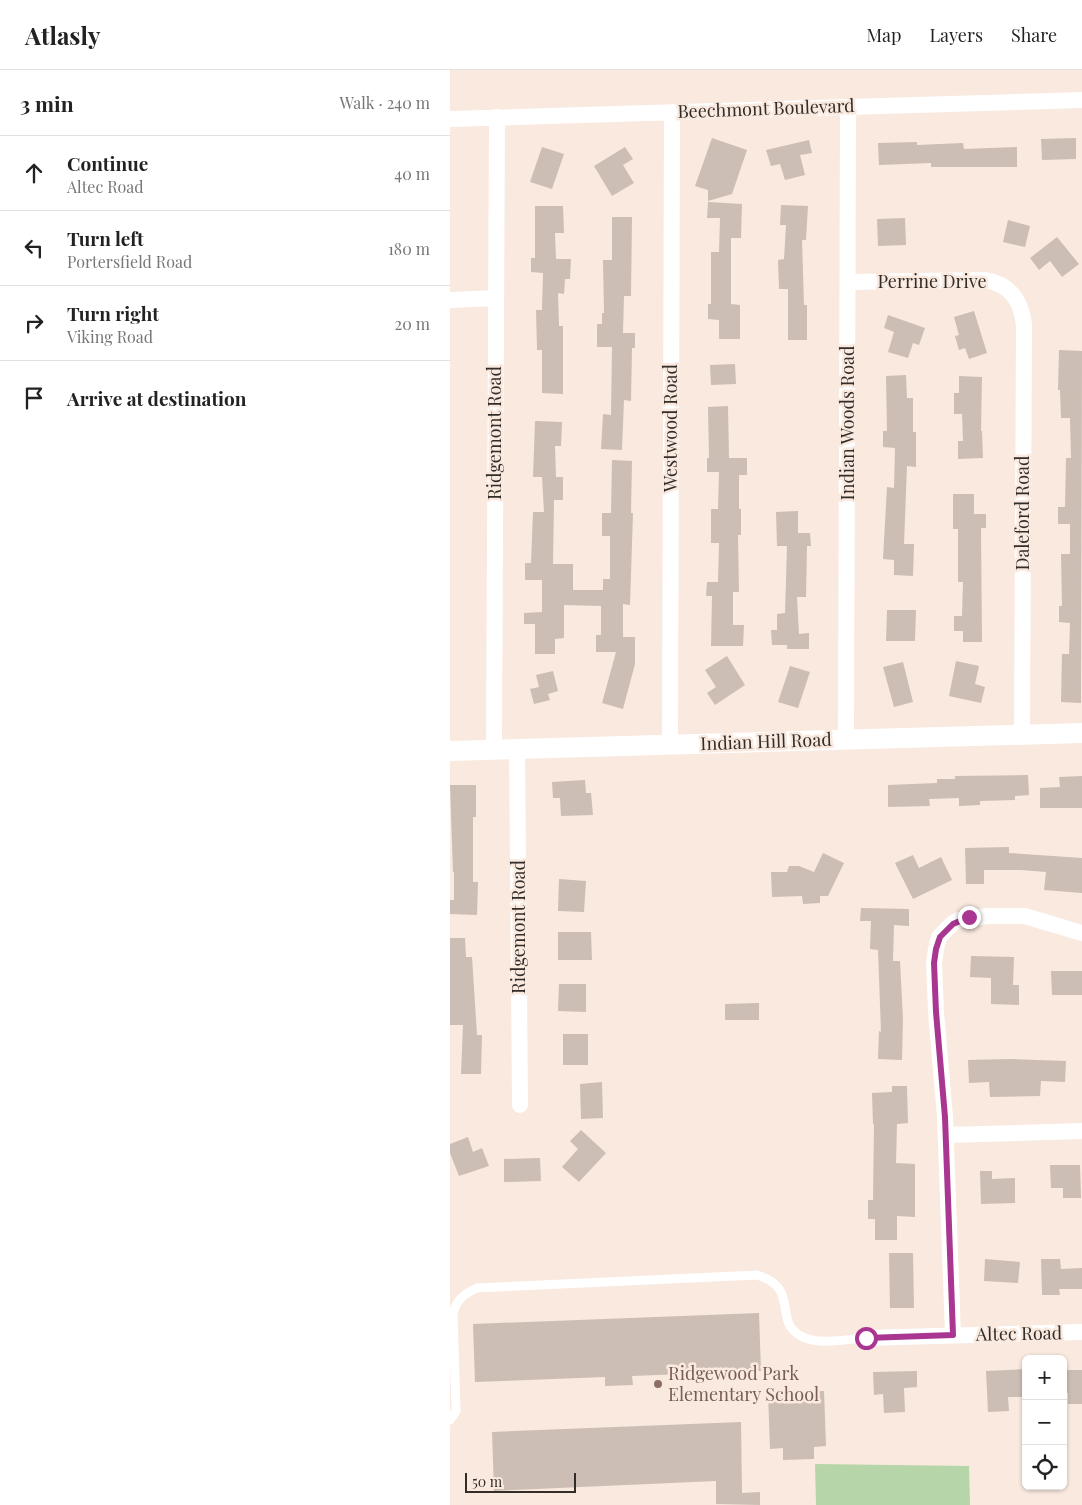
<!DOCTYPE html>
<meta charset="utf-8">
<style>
body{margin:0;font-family:"Playfair Display",serif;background:#f2f2f2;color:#222}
.controls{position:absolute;right:15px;bottom:15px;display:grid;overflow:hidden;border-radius:8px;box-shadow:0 1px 4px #0004}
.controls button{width:45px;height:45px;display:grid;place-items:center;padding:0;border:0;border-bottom:1px solid #e0e0e0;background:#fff;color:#222;font:25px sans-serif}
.scale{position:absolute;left:15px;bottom:12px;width:111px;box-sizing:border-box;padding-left:5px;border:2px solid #332d29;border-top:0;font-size:14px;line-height:18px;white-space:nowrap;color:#332d29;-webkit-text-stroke:4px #f9e9df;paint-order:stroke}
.stop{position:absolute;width:15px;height:15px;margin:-11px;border:4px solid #a93792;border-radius:50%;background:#fff}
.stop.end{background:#a93792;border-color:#fff;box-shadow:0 1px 5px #0008}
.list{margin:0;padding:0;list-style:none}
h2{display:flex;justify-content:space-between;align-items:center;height:65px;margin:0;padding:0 20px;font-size:21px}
h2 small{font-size:16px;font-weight:400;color:#767676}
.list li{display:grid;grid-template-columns:32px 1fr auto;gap:15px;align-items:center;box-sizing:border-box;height:75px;padding:0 20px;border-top:1px solid #e0e0e0}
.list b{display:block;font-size:19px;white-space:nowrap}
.list p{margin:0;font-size:16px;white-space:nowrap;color:#767676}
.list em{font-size:16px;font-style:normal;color:#767676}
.icon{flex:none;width:28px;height:28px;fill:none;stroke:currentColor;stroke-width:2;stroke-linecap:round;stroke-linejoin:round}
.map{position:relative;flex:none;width:632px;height:1435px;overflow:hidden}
header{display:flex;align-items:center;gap:30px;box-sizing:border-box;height:70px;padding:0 25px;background:#fff;border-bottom:1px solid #e0e0e0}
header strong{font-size:24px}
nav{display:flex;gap:28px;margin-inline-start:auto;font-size:18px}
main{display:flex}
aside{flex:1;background:#fff}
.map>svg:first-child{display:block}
.green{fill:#b6d5a8}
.building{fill:#ccbeb4}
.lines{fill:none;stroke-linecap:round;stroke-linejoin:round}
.service{stroke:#fff;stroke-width:9}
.minor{stroke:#fff;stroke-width:16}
.tertiary{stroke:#fff;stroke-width:20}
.route{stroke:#a93792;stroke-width:6}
.education-dot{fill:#8d6e63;stroke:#f9e9df;stroke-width:2}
.labels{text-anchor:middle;stroke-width:5;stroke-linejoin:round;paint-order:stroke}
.street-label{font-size:18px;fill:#332d29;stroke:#f9e9df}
.education-label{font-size:18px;fill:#785e54;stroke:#f9e9df;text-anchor:start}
</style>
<header>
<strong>Atlasly</strong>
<nav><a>Map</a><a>Layers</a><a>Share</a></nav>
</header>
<main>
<aside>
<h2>3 min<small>Walk · 240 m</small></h2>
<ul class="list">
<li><svg class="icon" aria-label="ahead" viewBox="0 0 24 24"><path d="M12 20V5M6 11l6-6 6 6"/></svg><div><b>Continue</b><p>Altec Road</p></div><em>40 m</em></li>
<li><svg class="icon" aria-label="left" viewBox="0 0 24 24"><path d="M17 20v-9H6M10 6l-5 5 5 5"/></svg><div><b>Turn left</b><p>Portersfield Road</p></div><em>180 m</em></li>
<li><svg class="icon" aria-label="right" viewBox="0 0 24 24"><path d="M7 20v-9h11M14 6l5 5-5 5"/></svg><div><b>Turn right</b><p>Viking Road</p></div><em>20 m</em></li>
<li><svg class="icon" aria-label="arrive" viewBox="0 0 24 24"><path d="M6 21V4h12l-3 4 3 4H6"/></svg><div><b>Arrive at destination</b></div></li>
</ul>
</aside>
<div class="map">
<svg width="632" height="1435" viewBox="0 0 632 1435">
<rect width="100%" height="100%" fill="#f9e9df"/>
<path class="green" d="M 365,1394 L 519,1396 L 520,1435 L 366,1435 Z"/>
<path class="building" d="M 262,68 L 297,80 L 282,124 L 258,131 L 258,120 L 245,116 Z
M 626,68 L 626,89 L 592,90 L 591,69 Z
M 359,70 L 362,83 L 350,85 L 355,105 L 335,110 L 330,94 L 321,96 L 316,80 Z
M 467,72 L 467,75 L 513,73 L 514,79 L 567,77 L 567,97 L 481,97 L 481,93 L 429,95 L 428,73 Z
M 92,77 L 114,84 L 102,119 L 80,112 Z
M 175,77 L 183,89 L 173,95 L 184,113 L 162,126 L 144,96 Z
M 258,132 L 292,134 L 291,168 L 281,168 L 281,234 L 290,235 L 290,269 L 269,269 L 269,250 L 258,249 L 258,234 L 261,234 L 261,182 L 269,182 L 270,148 L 257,148 Z
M 331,135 L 358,136 L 356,170 L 352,170 L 354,235 L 357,235 L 357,270 L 338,270 L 338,219 L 329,219 L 328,190 L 334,189 L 336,155 L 330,155 Z
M 85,136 L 113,136 L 114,163 L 105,163 L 106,189 L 121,189 L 120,209 L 115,209 L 114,224 L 108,223 L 109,256 L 113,256 L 113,324 L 92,323 L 92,280 L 87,280 L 86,240 L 92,240 L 93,203 L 81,202 L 81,188 L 85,188 Z
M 162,147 L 182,147 L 181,226 L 174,226 L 173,263 L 185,263 L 185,278 L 182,278 L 181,331 L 174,330 L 172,380 L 151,379 L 153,344 L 161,345 L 162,277 L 147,277 L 147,254 L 152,254 L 152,243 L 154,243 L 153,190 L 162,190 Z
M 455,148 L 456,175 L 428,176 L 427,149 Z
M 558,150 L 580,156 L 575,177 L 553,172 Z
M 607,167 L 629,194 L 612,207 L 600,191 L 589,200 L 580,188 Z
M 524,241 L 537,283 L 519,289 L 515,278 L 509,280 L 505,266 L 509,265 L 504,247 Z
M 438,245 L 475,258 L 469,275 L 463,273 L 458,288 L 438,282 L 444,262 L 434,258 Z
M 609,280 L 632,281 L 631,633 L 611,632 L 612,584 L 619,584 L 620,553 L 609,552 L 609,536 L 612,536 L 611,484 L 620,484 L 620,454 L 608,454 L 608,437 L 615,437 L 616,388 L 621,388 L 620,348 L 611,348 L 610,320 L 608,320 Z
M 285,294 L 286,314 L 261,315 L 260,295 Z
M 456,305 L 457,328 L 463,328 L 463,362 L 466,362 L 466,397 L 457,396 L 454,474 L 464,474 L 463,506 L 444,505 L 444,490 L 433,489 L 437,417 L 444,418 L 445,378 L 433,377 L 433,361 L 437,361 L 436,306 Z
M 509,306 L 532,307 L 531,361 L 532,361 L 533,388 L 508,389 L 508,371 L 513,371 L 512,344 L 504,344 L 504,323 L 509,323 Z
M 278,336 L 279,388 L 297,388 L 297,405 L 289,405 L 289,439 L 291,439 L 291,465 L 288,465 L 289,522 L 283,522 L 283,555 L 294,555 L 293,576 L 261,576 L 262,526 L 256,526 L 257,512 L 268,512 L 269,473 L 261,473 L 261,439 L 268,439 L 269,402 L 257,402 L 257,388 L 259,388 L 258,337 Z
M 85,351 L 112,352 L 111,376 L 105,376 L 106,407 L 113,407 L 113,430 L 104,430 L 103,494 L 123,494 L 123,520 L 153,520 L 153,509 L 160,509 L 160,466 L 152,466 L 152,443 L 161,443 L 162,390 L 182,391 L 181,443 L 183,443 L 180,535 L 173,534 L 173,567 L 185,567 L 185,594 L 173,639 L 152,633 L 166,582 L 146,582 L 146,565 L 151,565 L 151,536 L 114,535 L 114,568 L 105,569 L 105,584 L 85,584 L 85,554 L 74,554 L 74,543 L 92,542 L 92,510 L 75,510 L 75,493 L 81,493 L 83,442 L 94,442 L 92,407 L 83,407 Z
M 503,424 L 524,424 L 524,444 L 536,444 L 536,458 L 531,458 L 532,572 L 513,572 L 513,561 L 504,561 L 504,546 L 512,546 L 513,512 L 508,512 L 508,459 L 503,459 Z
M 348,441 L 348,463 L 360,463 L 361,476 L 357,476 L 356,527 L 347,527 L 349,564 L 359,563 L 359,579 L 337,579 L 337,575 L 322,575 L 321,560 L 327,560 L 327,544 L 335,543 L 337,476 L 327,476 L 326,442 Z
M 437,540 L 466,540 L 465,571 L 436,571 Z
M 277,586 L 295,615 L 265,635 L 257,623 L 266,617 L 255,600 Z
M 506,591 L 529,596 L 525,614 L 535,617 L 531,633 L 499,626 Z
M 453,592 L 463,632 L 444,637 L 433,597 Z
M 340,596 L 360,602 L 348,638 L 328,632 Z
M 103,601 L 108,621 L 98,624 L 100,630 L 84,634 L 80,619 L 89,617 L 86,605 Z
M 578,705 L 579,725 L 565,726 L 565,730 L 530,731 L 530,735 L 509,736 L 509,728 L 479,729 L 480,736 L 438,737 L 438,715 L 487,713 L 487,709 L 505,709 L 505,706 Z
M 632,706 L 632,738 L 590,738 L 590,718 L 610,717 L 609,707 Z
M 135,710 L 136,723 L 141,723 L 143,745 L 111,746 L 110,728 L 103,728 L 102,712 Z
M 0,715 L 26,715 L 26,747 L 23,747 L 23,812 L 28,812 L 27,845 L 0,844 L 0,830 L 4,830 L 4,802 L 3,802 Z
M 559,777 L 559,783 L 632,788 L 632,823 L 594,820 L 596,802 L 571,800 L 534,800 L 534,814 L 516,814 L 515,778 Z
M 373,783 L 394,793 L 378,826 L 370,826 L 370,833 L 353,834 L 352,826 L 322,827 L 321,802 L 337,802 L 339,796 L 349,796 L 364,802 Z
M 463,785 L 469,798 L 491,787 L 502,810 L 463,829 L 445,793 Z
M 109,809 L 136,811 L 134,842 L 108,841 Z
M 411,838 L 459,839 L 459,856 L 444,855 L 443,891 L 450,891 L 453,949 L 452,990 L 428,989 L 429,961 L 431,962 L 428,880 L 420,879 L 421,851 L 410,851 Z
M 108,862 L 141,862 L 142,890 L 108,890 Z
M 0,868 L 15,868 L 16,887 L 22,887 L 27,965 L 32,965 L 31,1004 L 11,1004 L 13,955 L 0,955 Z
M 521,886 L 564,887 L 563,915 L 569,915 L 569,935 L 541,934 L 541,908 L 520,907 Z
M 601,901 L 632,901 L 632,925 L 602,925 Z
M 109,914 L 136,914 L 136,942 L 108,941 Z
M 309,933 L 309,950 L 275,950 L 275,934 Z
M 113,964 L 138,964 L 138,995 L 113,995 Z
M 518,990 L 559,989 L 616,991 L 615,1012 L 591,1011 L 590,1026 L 540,1027 L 539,1012 L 519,1013 Z
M 152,1012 L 153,1048 L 131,1049 L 130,1014 Z
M 442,1016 L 457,1016 L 458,1053 L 447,1054 L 446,1093 L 465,1094 L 465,1147 L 447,1146 L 447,1170 L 425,1170 L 425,1149 L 418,1149 L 418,1130 L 423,1130 L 424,1054 L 423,1054 L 422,1023 L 442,1022 Z
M 131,1060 L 156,1083 L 129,1112 L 112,1097 L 128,1079 L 120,1071 Z
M 18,1067 L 23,1082 L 32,1078 L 39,1096 L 9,1106 L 0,1083 L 0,1074 Z
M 90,1088 L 91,1111 L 54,1112 L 54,1089 Z
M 600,1095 L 630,1095 L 631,1128 L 613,1128 L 613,1118 L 601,1118 Z
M 530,1101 L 542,1101 L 542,1109 L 565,1108 L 565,1133 L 531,1134 Z
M 439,1183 L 463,1183 L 464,1238 L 440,1238 Z
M 535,1189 L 570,1192 L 568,1213 L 534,1211 Z
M 591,1189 L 610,1189 L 611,1199 L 632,1198 L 632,1219 L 609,1219 L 610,1225 L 592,1225 Z
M 309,1243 L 311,1301 L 182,1306 L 183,1315 L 155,1316 L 155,1307 L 25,1312 L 23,1254 Z
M 576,1299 L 576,1327 L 558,1327 L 559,1341 L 538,1342 L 536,1301 Z
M 613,1300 L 632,1300 L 632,1334 L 618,1334 L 618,1323 L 613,1323 Z
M 467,1301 L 467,1317 L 454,1318 L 455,1342 L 434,1343 L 433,1324 L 424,1325 L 423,1302 Z
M 374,1321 L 376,1376 L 364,1377 L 364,1389 L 333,1390 L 333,1378 L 320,1379 L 318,1323 Z
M 291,1352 L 292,1423 L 310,1422 L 310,1435 L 266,1434 L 266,1411 L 44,1421 L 42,1362 Z"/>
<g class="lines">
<path class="service" d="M 0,1350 L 6,1341 L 3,1243 C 7,1229 14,1224 27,1218 L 307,1205 C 354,1219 318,1256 358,1269 C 374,1274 398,1269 415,1268"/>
<path class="minor" d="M 0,49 L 632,30
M 399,212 L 535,210 C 561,214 571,231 574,255 L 572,665
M 0,230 L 46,228
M 396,670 L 398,37
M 220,675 L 222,42
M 44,680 L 47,47
M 67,680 L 70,1035
M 496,1065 L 632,1061
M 503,1265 L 495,1047 L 486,942 L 484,893 L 486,879 L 489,867 L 503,853 L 509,850 L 538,846 L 575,846 L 632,863
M 415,1268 L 632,1262"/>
<path class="tertiary" d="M 0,681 L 632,663"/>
</g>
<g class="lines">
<path class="route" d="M 416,1268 L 503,1265 L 495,1047 L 486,942 L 484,893 L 486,879 L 490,867 L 503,854 L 519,847"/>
</g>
<circle class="education-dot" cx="208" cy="1314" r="5"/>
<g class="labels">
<g class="street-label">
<text transform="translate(316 39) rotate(-2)" y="6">Beechmont Boulevard</text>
<text x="482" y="218">Perrine Drive</text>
<text transform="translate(398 353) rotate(-90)" y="6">Indian Woods Road</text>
<text transform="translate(221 358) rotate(-90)" y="6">Westwood Road</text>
<text transform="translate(45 363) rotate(-90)" y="6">Ridgemont Road</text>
<text transform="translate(573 443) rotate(-90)" y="6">Daleford Road</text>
<text transform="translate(316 672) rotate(-2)" y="6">Indian Hill Road</text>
<text transform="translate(69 857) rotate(-90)" y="6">Ridgemont Road</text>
<text transform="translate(569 1264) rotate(-1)" y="6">Altec Road</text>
</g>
<g class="education-label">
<text x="218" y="1310">Ridgewood Park<tspan x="218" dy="21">Elementary School</tspan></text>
</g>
</g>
</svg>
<div class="controls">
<button>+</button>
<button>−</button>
<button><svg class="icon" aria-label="locate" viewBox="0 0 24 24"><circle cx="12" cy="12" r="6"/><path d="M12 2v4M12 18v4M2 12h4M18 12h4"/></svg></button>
</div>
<div class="scale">50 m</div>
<div class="stop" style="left:416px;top:1268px"></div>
<div class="stop end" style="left:519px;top:847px"></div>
</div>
</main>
